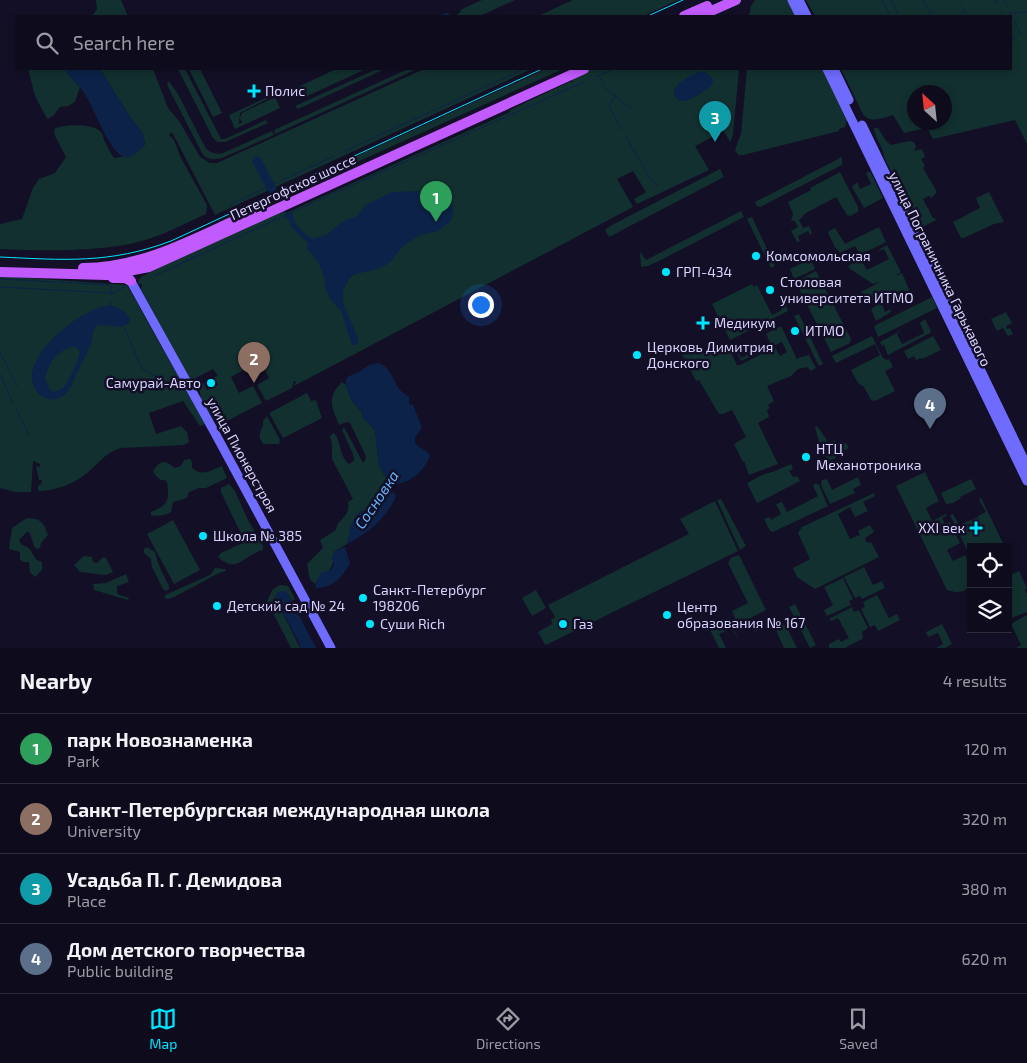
<!DOCTYPE html>
<meta charset="utf-8">
<style>
body{margin:0;font-family:"Exo 2",sans-serif;background:#1c1929;color:#f1f3f6}
.controls{position:absolute;right:15px;bottom:15px;display:grid;overflow:hidden;border-radius:0px;box-shadow:0 2px 8px #0003}
.controls button{width:45px;height:45px;display:grid;place-items:center;padding:0;border:0;border-bottom:1px solid #2e2b3b;background:#0e0b1c;color:#f1f3f6;font:25px sans-serif}
.compass{position:absolute;left:907px;top:85px;width:45px;height:45px;border-radius:50%;background:#0e0b1c;box-shadow:0 2px 8px #0003;rotate:333deg}
.you{position:absolute;left:480px;top:304px;width:18px;height:18px;margin:-12px;border:4px solid #fff;border-radius:50%;background:#1a73e8;box-shadow:0 0 0 8px #1a73e833}
.badge{display:grid;place-items:center;width:32px;height:32px;border-radius:50%;background:#00e5ff;color:#fff;font-size:16px;font-weight:700}
.pin{position:absolute;translate:-50% -41px;filter:drop-shadow(0 1px 2px #0008)}
.pin::after{content:'';position:absolute;top:26px;width:18px;height:15px;background:inherit;clip-path:polygon(0 0,100% 0,50% 100%)}
.list{margin:0;padding:0;list-style:none}
h2{display:flex;justify-content:space-between;align-items:center;height:65px;margin:0;padding:0 20px;font-size:21px}
h2 small{font-size:16px;font-weight:400;color:#9b9ba3}
.list li{display:grid;grid-template-columns:32px 1fr auto;gap:15px;align-items:center;box-sizing:border-box;height:70px;padding:0 20px;border-top:1px solid #2e2b3b}
.list b{display:block;font-size:19px;white-space:nowrap}
.list p{margin:0;font-size:16px;white-space:nowrap;color:#9b9ba3}
.list em{font-size:16px;font-style:normal;color:#9b9ba3}
.icon{flex:none;width:28px;height:28px;fill:none;stroke:currentColor;stroke-width:2;stroke-linecap:round;stroke-linejoin:round}
.map{position:relative;flex:none;width:1027px;height:648px;overflow:hidden}
.search{position:absolute;background:#0e0b1c;box-shadow:0 2px 8px #0003;left:15px;right:15px;top:15px;height:55px;display:flex;align-items:center;gap:12px;box-sizing:border-box;padding:0 18px;border-radius:0px;color:#9b9ba3;font-size:19px}
.sheet{height:345px;background:#0e0b1c}
nav{display:flex;justify-content:space-around;align-items:center;box-sizing:border-box;height:70px;border-top:1px solid #2e2b3b;background:#0e0b1c;font-size:14px;color:#9b9ba3}
nav a{display:grid;justify-items:center;gap:2px}
nav .on{color:#00e5ff}
.map>svg:first-child{display:block}
.green{fill:#12302f;fill-rule:evenodd}
.water{fill:#0c2248;fill-rule:evenodd}
.lines{fill:none;stroke-linecap:round;stroke-linejoin:round}
.stream{stroke:#0c2248;stroke-width:1}
.canal{stroke:#0c2248;stroke-width:5}
.river{stroke:#0c2248;stroke-width:9}
.secondary{stroke:#6f6bff;stroke-width:9}
.primary{stroke:#c25bff;stroke-width:10}
.tram{stroke:#00e5ff;stroke-width:1}
.poi-dot{fill:#00e5ff;stroke:#130f26;stroke-width:2}
.labels{text-anchor:middle;stroke-width:5;stroke-linejoin:round;paint-order:stroke}
.poi-label{font-size:14px;fill:#d9d4ff;stroke:#130f26;text-anchor:start}
.street-label{font-size:14px;fill:#d9d4ff;stroke:#130f26}
.water-label{font-size:15px;font-style:italic;fill:#62b6ff;stroke:#130f26}
</style>
<div class="map">
<svg width="1027" height="648" viewBox="0 0 1027 648">
<rect width="100%" height="100%" fill="#130f26"/>
<path class="green" d="M 96,0 L 121,0 L 128,16 L 92,16 L 97,9 Z
M 482,0 L 515,0 L 480,16 L 458,16 L 457,14 L 461,12 L 460,10 Z
M 573,0 L 678,0 L 643,16 L 538,16 Z
M 755,0 L 788,0 L 797,16 L 749,16 L 751,6 Z
M 806,0 L 1027,0 L 1027,144 L 1015,120 L 933,139 L 927,128 L 904,133 L 893,115 C 882,118 870,124 863,114 L 841,69 L 1011,69 L 1011,16 L 815,16 ZM 914,92 L 944,92 L 944,122 L 914,122 Z
M 28,69 L 65,69 L 74,81 L 80,87 L 75,102 L 68,106 L 60,107 L 53,116 L 48,119 L 46,117 L 35,96 Z
M 100,69 L 153,69 L 168,108 L 179,121 L 200,157 L 210,163 L 217,163 L 424,69 L 532,69 L 215,215 L 172,132 L 169,135 L 174,140 L 181,158 L 207,205 L 206,214 C 184,224 162,236 138,242 C 99,252 41,251 0,249 L 0,224 L 22,219 L 33,188 L 39,179 L 55,173 L 66,157 L 55,136 L 54,129 C 63,124 94,123 101,132 C 103,134 103,137 104,140 C 107,146 110,152 114,158 L 133,155 L 145,145 L 143,134 L 128,114 Z
M 178,69 L 185,69 L 221,139 L 225,139 L 266,120 L 268,123 L 225,142 L 217,142 L 213,138 Z
M 189,69 L 200,69 L 222,113 L 213,117 Z
M 336,69 L 366,69 L 301,99 L 296,88 Z
M 377,69 L 385,69 L 298,109 L 295,106 Z
M 408,69 L 417,69 L 275,134 L 274,130 Z
M 546,69 L 563,69 L 346,167 L 344,162 Z
M 592,69 L 739,69 L 733,135 L 730,142 L 724,131 L 695,146 L 709,170 L 637,204 L 634,199 L 646,192 L 633,171 L 617,179 L 633,207 L 294,386 L 296,381 L 294,381 L 292,388 L 266,401 L 257,385 L 269,378 L 260,361 L 231,377 L 239,393 L 253,386 L 262,403 L 225,422 L 219,417 L 214,420 L 201,399 L 199,387 L 203,382 L 207,390 L 218,385 L 214,377 L 218,376 L 213,369 L 190,381 L 141,289 L 142,284 L 139,284 L 138,281 L 141,277 L 186,254 L 283,209 L 286,213 L 510,112 L 510,110 L 569,82 L 573,82 L 570,78 Z
M 747,69 L 823,69 L 847,120 L 845,127 L 839,129 L 839,131 L 743,155 L 738,155 L 735,150 L 741,134 Z
M 169,81 L 178,94 L 205,147 C 209,153 216,155 223,153 L 272,131 L 274,135 L 222,158 C 213,160 207,160 202,153 L 167,85 Z
M 274,94 L 275,95 L 240,113 L 239,124 L 242,123 L 240,118 L 242,113 L 275,97 L 280,108 L 235,129 L 229,115 Z
M 874,128 L 878,128 L 886,141 L 891,145 L 909,141 L 914,142 L 916,147 L 914,151 L 922,149 L 925,157 L 921,159 L 925,166 L 923,168 L 937,192 L 931,198 L 929,196 L 923,199 L 933,218 L 935,218 L 936,220 L 919,229 L 884,157 C 884,148 875,139 874,128 Z
M 842,157 L 842,165 L 760,207 L 757,206 L 755,202 Z
M 720,169 L 724,177 L 609,237 L 605,230 L 610,226 Z
M 870,171 L 883,198 L 864,208 L 852,187 L 857,182 L 860,189 L 871,184 L 866,173 Z
M 840,172 L 858,207 L 858,212 L 850,216 L 847,215 L 836,197 L 806,213 L 799,220 L 803,228 L 809,226 L 812,233 L 810,235 L 808,231 L 798,236 L 800,241 L 797,242 L 791,231 L 798,227 L 794,220 L 791,222 L 793,214 L 788,202 L 811,190 L 810,188 Z
M 989,192 L 1004,222 L 994,224 L 964,238 L 961,238 L 953,222 L 980,208 L 976,198 Z
M 741,211 L 744,217 L 659,261 L 648,266 L 641,267 L 640,252 L 646,260 Z
M 752,217 L 775,266 L 771,268 L 747,219 Z
M 879,227 L 886,242 L 860,255 L 855,246 L 840,253 L 835,247 L 828,233 L 829,231 L 835,228 L 845,244 Z
M 887,245 L 901,272 L 893,277 L 902,273 L 914,301 L 908,304 L 903,303 L 909,300 L 904,290 L 881,302 L 885,312 L 890,309 L 891,312 L 876,321 L 871,309 L 876,306 L 874,301 L 870,303 L 867,296 L 864,297 L 861,292 L 880,282 L 873,284 L 850,269 L 848,266 L 865,257 L 866,258 L 861,260 L 867,270 L 889,259 L 884,249 L 879,251 L 880,249 Z
M 811,259 L 815,269 L 794,279 L 790,269 Z
M 816,271 L 851,339 L 850,343 L 831,352 L 796,283 L 797,281 Z
M 0,276 L 127,285 L 205,424 L 200,426 L 183,401 L 149,413 L 156,434 L 181,426 L 187,432 L 189,442 L 184,445 L 121,448 C 102,454 98,466 83,476 C 71,485 53,491 38,491 L 38,486 L 41,484 L 42,480 L 39,480 L 36,466 L 40,467 L 40,464 L 33,461 L 31,492 L 15,492 L 0,488 Z
M 752,284 L 754,287 L 757,285 L 772,315 L 782,310 L 779,304 L 785,302 L 788,311 L 730,340 L 712,304 Z
M 932,297 L 937,308 L 878,337 L 874,326 Z
M 1006,312 L 1012,323 L 1006,326 L 1007,329 L 1010,328 L 1013,334 L 1008,336 L 1003,328 L 997,331 L 991,319 Z
M 799,314 L 823,364 L 819,366 L 794,316 Z
M 925,319 L 931,331 L 930,333 L 888,355 L 884,345 L 882,346 L 880,342 L 902,330 L 897,334 L 902,344 L 924,333 L 920,323 Z
M 781,326 L 796,357 L 795,359 L 809,355 L 816,368 L 811,371 L 807,367 L 798,369 L 791,376 L 767,386 L 774,401 L 768,405 L 770,408 L 767,410 L 769,417 L 758,423 L 778,464 L 749,475 L 744,461 L 743,462 L 734,444 L 746,437 L 732,410 L 723,414 L 719,414 L 717,411 L 699,380 L 696,381 L 682,355 C 693,353 719,344 728,347 L 737,365 L 740,365 L 775,347 L 780,356 L 787,352 L 782,342 L 741,361 L 735,350 L 735,345 L 740,343 L 742,346 L 736,349 L 741,358 L 771,344 L 766,334 L 767,333 Z
M 872,336 L 883,358 L 887,360 L 889,359 L 893,367 L 885,371 L 895,391 L 875,401 L 871,400 L 864,387 L 858,383 L 851,370 L 880,355 L 875,344 L 836,363 L 832,356 Z
M 933,336 L 941,350 L 922,359 L 921,358 L 916,360 L 914,356 L 908,359 L 904,351 Z
M 342,382 L 346,385 L 351,399 L 362,413 L 363,418 L 375,430 L 379,466 L 390,484 L 367,509 L 360,512 L 351,526 L 347,544 L 334,552 C 333,570 331,570 317,580 L 316,584 L 310,580 L 307,564 L 323,548 L 320,540 L 336,530 C 337,518 351,518 348,502 L 353,499 L 332,459 L 332,445 L 330,436 L 334,433 C 341,440 339,456 349,464 L 354,461 L 353,454 L 342,430 L 344,427 L 363,463 L 366,458 L 364,452 L 350,423 L 347,422 L 339,425 C 332,407 326,398 342,382 Z
M 307,393 L 311,401 L 316,400 L 322,418 L 283,438 L 269,413 Z
M 267,416 L 280,440 L 279,444 L 263,444 C 258,436 259,434 263,426 L 263,421 Z
M 817,426 L 829,443 L 835,440 L 838,447 L 846,443 L 849,448 L 839,453 L 836,452 L 836,458 L 828,461 L 823,453 L 829,450 L 827,445 L 821,448 L 815,428 Z
M 190,459 L 192,462 L 192,468 C 203,477 211,470 222,466 L 227,478 L 206,488 L 199,488 L 189,492 L 187,498 L 173,502 L 171,512 C 166,515 156,517 151,515 L 151,512 C 162,507 169,505 168,491 C 167,486 169,484 165,480 L 161,480 L 156,476 L 153,471 C 162,458 165,461 175,468 L 181,466 L 184,460 Z
M 791,464 L 793,469 L 789,471 L 793,477 L 797,476 L 800,481 L 757,503 L 747,483 L 762,475 L 775,471 Z
M 925,472 L 939,501 L 926,508 L 932,521 L 946,514 L 946,516 L 942,518 L 945,524 L 950,522 L 960,543 L 947,550 L 953,561 L 965,555 L 969,563 L 968,564 C 975,582 969,598 947,590 L 896,486 Z
M 858,477 L 861,485 L 853,489 L 855,493 L 830,504 L 821,485 L 822,480 L 827,479 L 832,490 Z
M 971,479 L 976,489 L 960,497 L 961,498 L 953,503 L 946,504 L 941,493 Z
M 815,483 L 819,485 L 828,506 L 773,532 L 770,531 L 764,519 L 769,517 L 771,520 L 781,514 L 776,504 L 782,502 L 787,512 L 818,496 L 813,486 Z
M 229,484 L 235,491 L 247,518 L 263,546 L 263,550 C 243,555 238,575 218,557 L 221,553 L 245,542 L 221,492 L 221,488 Z
M 874,493 L 875,496 L 863,502 L 868,511 L 855,517 L 850,507 L 838,514 L 850,539 L 860,535 L 858,531 L 870,525 L 874,532 L 865,538 L 867,543 L 871,542 L 879,557 L 815,589 L 797,577 L 793,568 L 810,559 L 798,533 L 802,527 Z
M 981,498 L 1002,541 L 1006,547 L 971,547 L 967,550 L 950,515 L 953,514 L 959,525 L 978,517 L 978,516 L 986,512 L 979,500 Z
M 721,499 L 746,546 L 740,550 L 717,500 Z
M 715,501 L 738,551 L 550,643 L 546,645 L 544,643 L 538,632 L 552,624 L 551,620 L 555,617 L 548,605 L 689,534 L 680,519 Z
M 27,518 C 41,519 43,521 48,535 L 41,543 L 40,548 L 37,549 L 34,546 L 30,533 L 27,532 L 19,540 L 22,545 C 35,548 31,560 42,562 L 42,570 L 35,577 L 30,572 L 29,562 L 23,562 L 20,559 L 20,552 L 9,549 L 12,528 Z
M 173,520 L 200,570 L 174,584 L 147,534 Z
M 147,547 L 155,552 C 157,563 164,576 169,586 L 169,589 L 166,591 L 163,589 L 152,567 L 151,559 L 144,553 L 144,549 Z
M 739,555 L 766,610 L 733,627 L 739,640 L 732,628 L 719,634 L 726,648 L 719,648 L 709,628 L 714,625 L 715,628 L 735,618 L 732,611 L 748,603 L 728,563 L 731,558 Z
M 84,556 L 92,557 L 93,562 L 97,563 L 103,557 L 106,558 L 113,572 L 106,575 L 80,572 L 74,565 Z
M 864,567 L 873,585 L 882,581 L 885,588 L 862,599 L 860,596 L 855,598 L 844,577 Z
M 215,568 L 225,569 L 226,571 L 219,573 L 174,597 L 168,599 L 165,598 L 165,595 L 210,575 Z
M 1019,571 L 1027,588 L 1025,590 L 1027,594 L 1027,612 L 1009,619 L 1008,576 Z
M 126,574 L 129,582 L 117,586 L 117,594 L 129,598 L 128,600 L 94,590 L 93,584 L 106,583 Z
M 843,578 L 853,599 L 849,601 L 851,605 L 827,616 L 824,610 L 833,605 L 824,587 Z
M 280,585 L 288,586 L 295,599 L 292,601 L 287,593 L 283,591 L 278,593 L 275,597 L 300,648 L 291,648 L 267,601 L 273,589 Z
M 536,590 L 546,608 L 532,616 L 522,598 Z
M 877,595 L 889,618 L 897,614 L 900,620 L 878,631 L 875,625 L 870,627 L 861,609 L 865,607 L 863,602 Z
M 795,604 L 816,645 L 810,648 L 789,607 Z
M 852,607 L 854,612 L 859,610 L 868,628 L 862,632 L 863,637 L 862,639 L 845,648 L 829,648 L 829,644 L 839,639 L 841,642 L 849,638 L 838,618 L 831,621 L 829,619 Z
M 1027,615 L 1027,648 L 1016,648 L 1021,645 L 1011,624 Z
M 942,624 L 952,644 L 945,648 L 936,648 L 943,644 L 938,633 L 928,637 L 926,632 Z
M 783,625 L 786,626 L 797,648 L 784,648 L 775,628 Z"/>
<path class="water" d="M 65,69 L 100,69 L 128,114 L 143,134 L 145,145 C 140,150 133,158 125,157 C 111,156 94,108 86,96 C 81,87 73,80 66,72 Z
M 702,71 L 711,76 L 713,81 L 711,86 C 704,91 692,100 683,101 C 680,101 678,100 676,98 C 666,86 694,74 702,71 Z
M 432,189 C 448,190 457,205 451,221 L 438,231 L 420,235 L 403,246 L 392,260 L 386,265 L 374,270 L 355,274 L 349,279 L 343,291 L 343,302 L 359,341 L 356,345 L 352,345 L 341,311 L 331,300 L 326,291 L 324,277 L 318,261 L 307,249 L 308,243 L 293,229 L 289,220 L 283,216 L 286,214 L 284,212 L 292,212 C 293,225 303,232 312,239 L 326,235 L 342,222 L 357,216 L 366,205 L 392,192 L 425,191 Z
M 110,305 C 119,307 127,312 130,320 L 128,324 C 117,331 108,322 96,326 C 92,332 93,337 91,344 C 87,355 81,364 76,375 C 73,381 72,387 67,392 C 54,408 31,396 32,376 C 34,346 83,308 110,305 ZM 72,347 C 75,347 77,347 79,350 C 82,355 68,382 64,387 C 61,390 57,391 53,392 L 50,390 L 45,379 C 48,364 56,351 72,347 Z
M 378,363 C 390,366 393,380 399,389 C 402,392 406,395 409,397 L 409,404 L 413,405 L 422,427 L 415,438 L 415,442 C 418,449 426,448 430,455 C 425,472 408,484 392,485 L 391,490 L 396,495 L 395,499 C 384,520 368,533 347,544 L 351,526 L 355,516 L 360,512 L 367,509 L 385,488 L 387,489 L 390,484 L 379,466 L 375,430 L 363,418 L 362,413 L 351,399 L 346,385 L 346,379 L 349,376 L 359,372 L 369,365 Z
M 345,547 L 350,563 C 343,577 333,588 316,588 L 315,587 C 318,578 318,570 330,571 L 334,565 L 332,559 L 334,552 Z
M 281,591 L 286,591 L 290,598 L 316,648 L 300,648 L 300,645 L 276,599 L 276,594 Z"/>
<g class="lines">
<path class="stream" d="M 882,0 L 889,13
M 891,0 L 898,14
M 923,0 L 931,15
M 959,0 L 961,4
M 995,0 L 997,4
M 1004,0 L 1007,5
M 963,8 L 967,16
M 1000,11 L 1003,16
M 1011,33 L 1014,40
M 1021,35 L 1010,13 L 1027,12
M 685,69 L 686,70
M 688,74 L 689,76
M 596,77 L 614,69
M 600,77 L 604,85
M 605,88 L 633,110
M 615,96 L 609,106 L 622,131
M 626,137 L 651,181 L 658,185
M 340,153 L 524,69
M 231,204 L 334,156
M 292,212 L 584,82
M 154,276 L 284,216
M 0,279 L 111,285 L 111,294
M 0,287 L 111,293 L 115,292 L 126,286
M 110,305 L 111,301
M 125,329 L 141,368 L 156,376
M 0,352 L 17,386
M 0,374 L 13,403
M 16,408 L 29,436"/>
<path class="canal" d="M 444,16 L 447,15"/>
<path class="river" d="M 257,161 L 272,189"/>
<path class="secondary" d="M 792,0 L 800,16
M 799,0 L 807,16
M 827,69 L 1027,481
M 834,69 L 849,100
M 862,125 L 1027,466
M 128,276 L 215,433 L 331,648"/>
<path class="primary" d="M 684,16 L 707,6
M 700,16 L 736,0
M 83,268 C 144,268 197,237 251,213
M 0,272 L 107,275 L 149,267 L 584,69
M 113,278 L 125,278 L 131,281"/>
<path class="tram" d="M 648,16 L 683,0
M 0,257 C 64,260 110,264 171,241 L 542,69"/>
</g>
<g class="poi-dot">
<path d="M251.5 83.5h5v5h5v5h-5v5h-5v-5h-5v-5h5z"/>
<circle cx="756" cy="256" r="5"/>
<circle cx="666" cy="272" r="5"/>
<circle cx="770" cy="290" r="5"/>
<path d="M700.5 315.5h5v5h5v5h-5v5h-5v-5h-5v-5h5z"/>
<circle cx="795" cy="331" r="5"/>
<circle cx="637" cy="355" r="5"/>
<circle cx="211" cy="383" r="5"/>
<circle cx="806" cy="457" r="5"/>
<path d="M973.5 520.5h5v5h5v5h-5v5h-5v-5h-5v-5h5z"/>
<circle cx="203" cy="536" r="5"/>
<circle cx="363" cy="598" r="5"/>
<circle cx="217" cy="606" r="5"/>
<circle cx="667" cy="615" r="5"/>
<circle cx="370" cy="624" r="5"/>
<circle cx="563" cy="624" r="5"/>
</g>
<g class="labels">
<g class="poi-label">
<text x="265" y="96">Полис</text>
<text x="766" y="261">Комсомольская</text>
<text x="676" y="277">ГРП-434</text>
<text x="780" y="287">Столовая<tspan x="780" dy="16">университета ИТМО</tspan></text>
<text x="714" y="328">Медикум</text>
<text x="805" y="336">ИТМО</text>
<text x="647" y="352">Церковь Димитрия<tspan x="647" dy="16">Донского</tspan></text>
<text x="201" y="388" text-anchor="end">Самурай-Авто</text>
<text x="816" y="454">НТЦ<tspan x="816" dy="16">Механотроника</tspan></text>
<text x="965" y="533" text-anchor="end">XXI век</text>
<text x="213" y="541">Школа № 385</text>
<text x="373" y="595">Санкт-Петербург<tspan x="373" dy="16">198206</tspan></text>
<text x="227" y="611">Детский сад № 24</text>
<text x="677" y="612">Центр<tspan x="677" dy="16">образования № 167</tspan></text>
<text x="380" y="629">Суши Rich</text>
<text x="573" y="629">Газ</text>
</g>
<g class="street-label">
<text transform="translate(293 187) rotate(-25)" y="5">Петергофское шоссе</text>
<text transform="translate(940 269) rotate(64)" y="5">улица Пограничника Гарькавого</text>
<text transform="translate(242 455) rotate(61)" y="5">улица Пионерстроя</text>
</g>
<g class="water-label">
<text transform="translate(377 500) rotate(-56)" y="5">Сосновка</text>
</g>
</g>
</svg>
<div class="controls">
<button><svg class="icon" aria-label="locate" viewBox="0 0 24 24"><circle cx="12" cy="12" r="6"/><path d="M12 2v4M12 18v4M2 12h4M18 12h4"/></svg></button>
<button><svg class="icon" aria-label="layers" viewBox="0 0 24 24"><path d="M12 4l9 5-9 5-9-5zM3 14l9 5 9-5"/></svg></button>
</div>
<svg class="compass" viewBox="-18 -18 36 36"><path d="M0-13l5 13h-10z" fill="#e53935"/><path d="M0 13l5-13h-10z" fill="#9b9ba3"/></svg>
<div class="you"></div>
<div class="pin badge" style="left:436px;top:222px;background:#2e9e5b">1</div>
<div class="pin badge" style="left:254px;top:383px;background:#8d6e63">2</div>
<div class="pin badge" style="left:715px;top:142px;background:#0f9aa8">3</div>
<div class="pin badge" style="left:930px;top:429px;background:#5c6f8a">4</div>
<div class="search"><svg class="icon" aria-label="search" viewBox="0 0 24 24"><circle cx="10" cy="10" r="6"/><path d="M15 15l6 6"/></svg>Search here</div>
</div>
<section class="sheet">
<h2>Nearby<small>4 results</small></h2>
<ul class="list">
<li><span class="badge" style="background:#2e9e5b">1</span><div><b>парк Новознаменка</b><p>Park</p></div><em>120 m</em></li>
<li><span class="badge" style="background:#8d6e63">2</span><div><b>Санкт-Петербургская международная школа</b><p>University</p></div><em>320 m</em></li>
<li><span class="badge" style="background:#0f9aa8">3</span><div><b>Усадьба П. Г. Демидова</b><p>Place</p></div><em>380 m</em></li>
<li><span class="badge" style="background:#5c6f8a">4</span><div><b>Дом детского творчества</b><p>Public building</p></div><em>620 m</em></li>
</ul>
</section>
<nav>
<a class="on"><svg class="icon" aria-label="map" viewBox="0 0 24 24"><path d="M3 6l6-2 6 2 6-2v14l-6 2-6-2-6 2zM9 4v14M15 6v14"/></svg>Map</a>
<a><svg class="icon" aria-label="directions" viewBox="0 0 24 24"><path d="M12 3l9 9-9 9-9-9zM9 14v-3h6M13 9l2 2-2 2"/></svg>Directions</a>
<a><svg class="icon" aria-label="saved" viewBox="0 0 24 24"><path d="M7 4h10v16l-5-4-5 4z"/></svg>Saved</a>
</nav>
